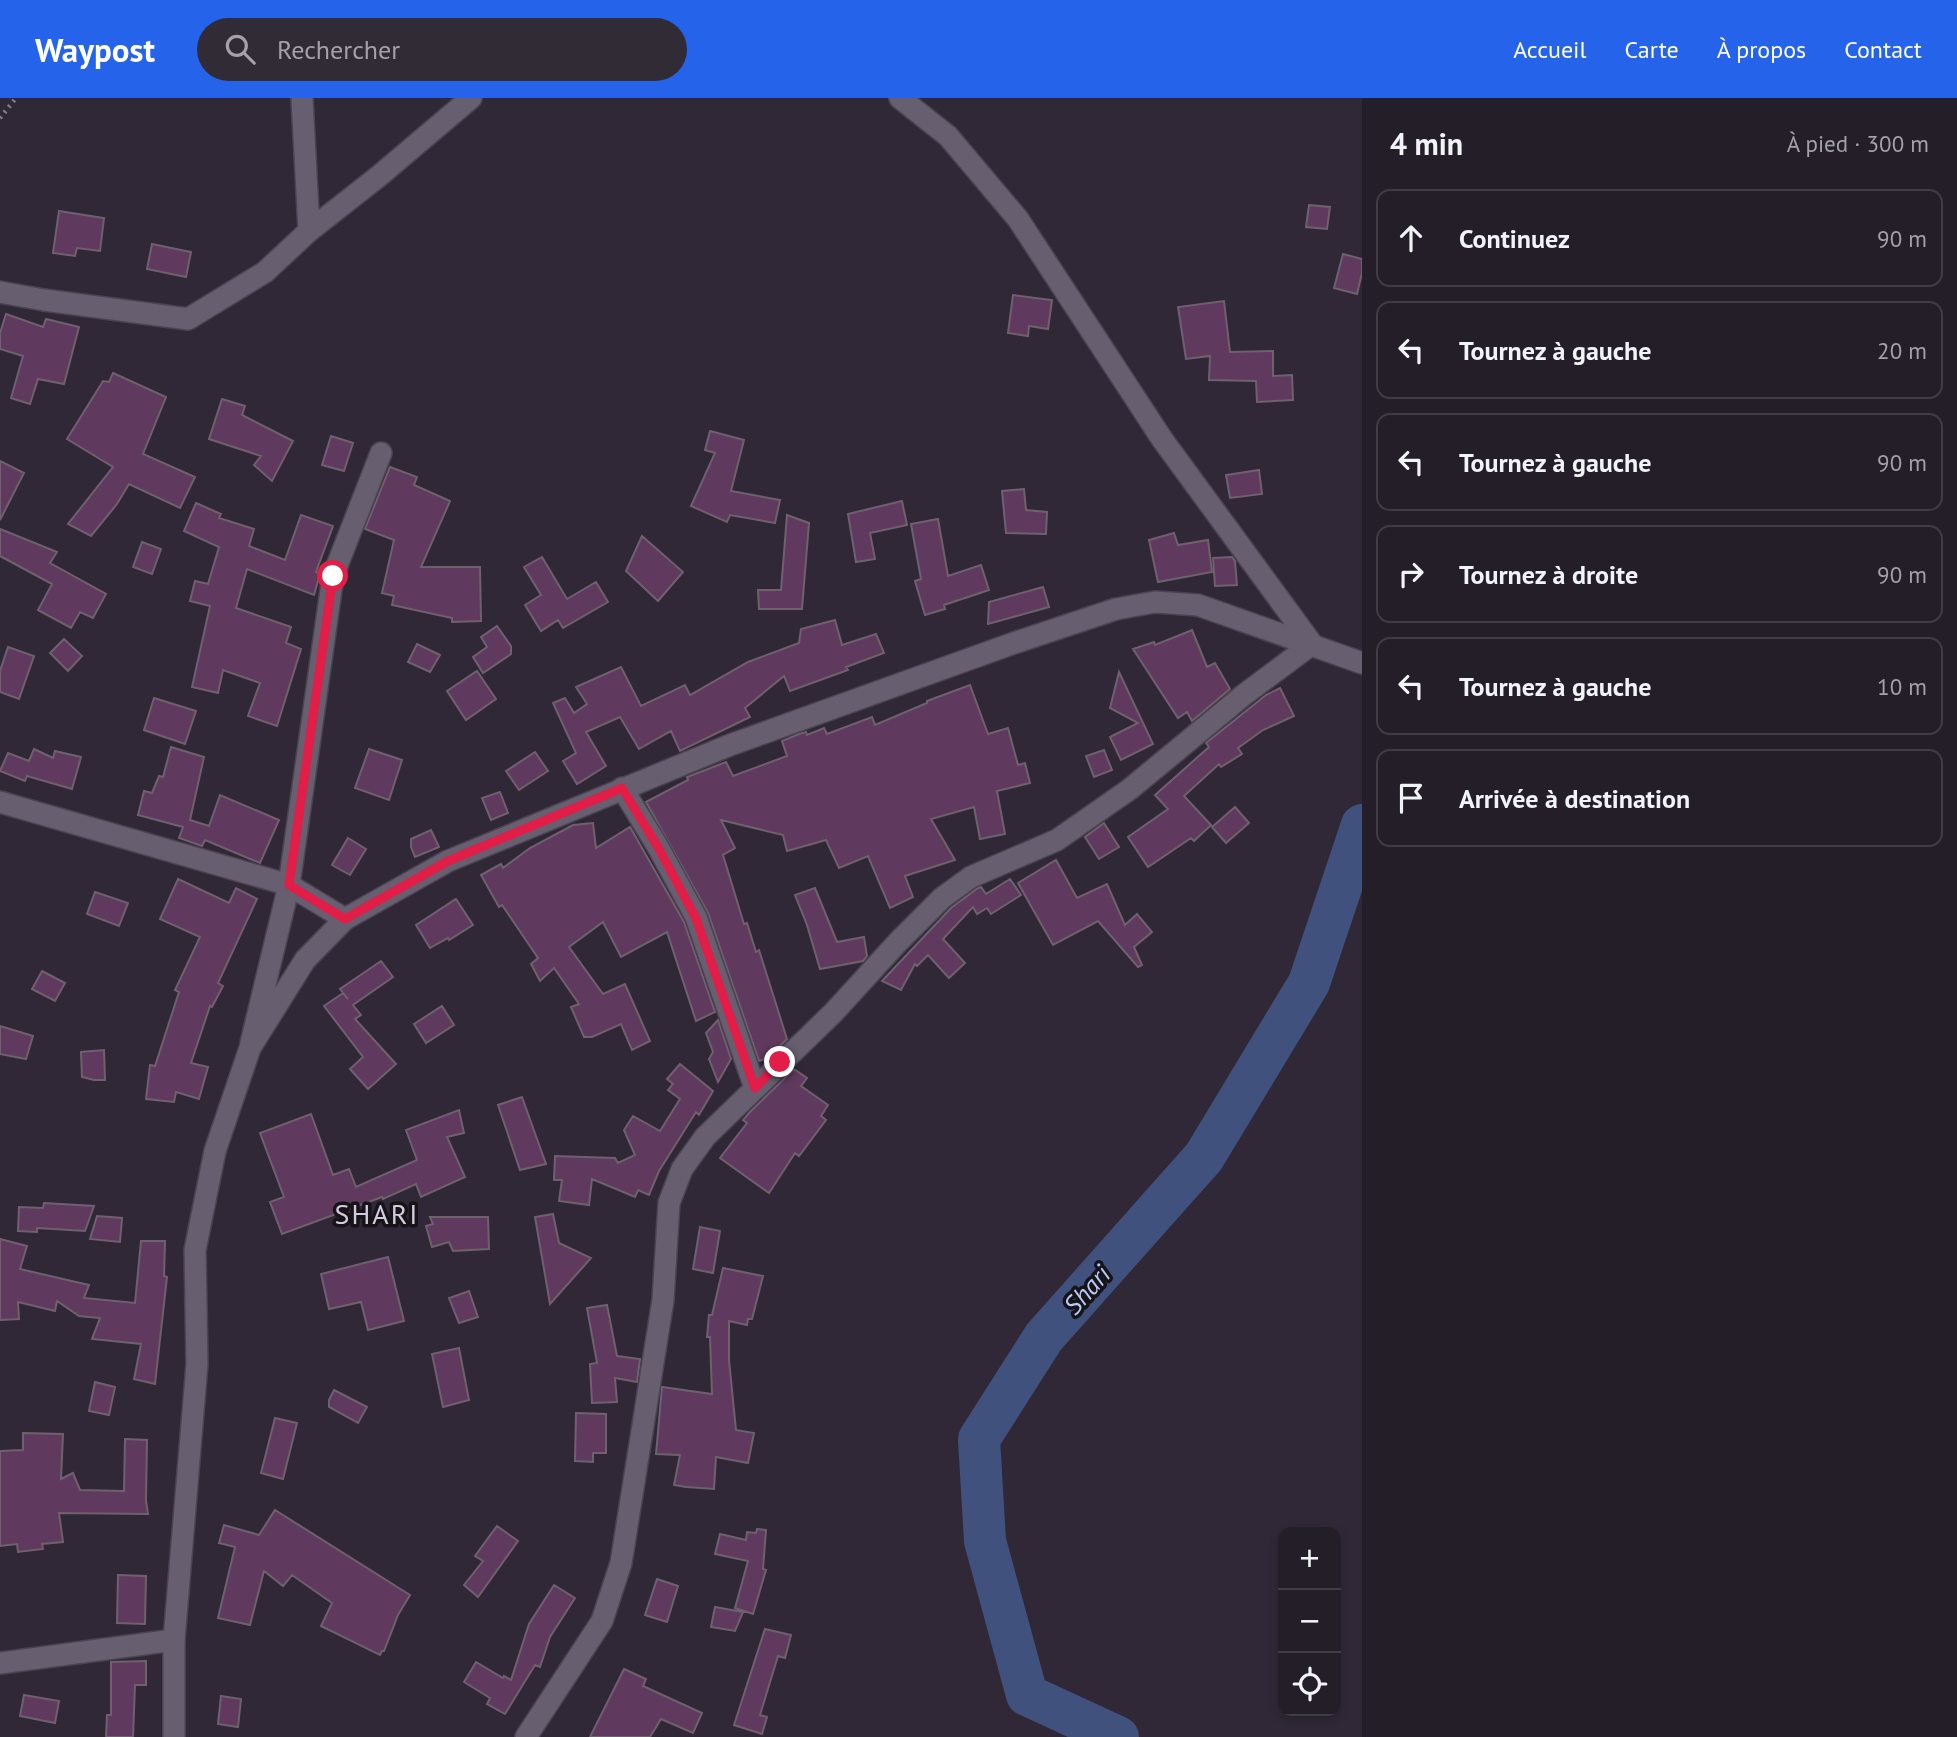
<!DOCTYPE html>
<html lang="fr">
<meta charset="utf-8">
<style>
body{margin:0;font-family:"PT Sans",sans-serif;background:#302b35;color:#f1f3f6}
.controls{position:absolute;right:21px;bottom:21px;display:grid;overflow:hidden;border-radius:14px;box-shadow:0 4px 10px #0003}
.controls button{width:63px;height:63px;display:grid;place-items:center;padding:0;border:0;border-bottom:2px solid #413c46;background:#241e29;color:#f1f3f6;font:35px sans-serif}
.stop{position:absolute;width:21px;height:21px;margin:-16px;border:5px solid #e11d48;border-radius:50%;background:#fff}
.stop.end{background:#e11d48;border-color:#fff;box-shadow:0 2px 7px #0008}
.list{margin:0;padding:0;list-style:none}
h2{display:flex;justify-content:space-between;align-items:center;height:91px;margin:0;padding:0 28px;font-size:30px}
h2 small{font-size:23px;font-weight:400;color:#a3a2a8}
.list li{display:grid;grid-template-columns:46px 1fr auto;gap:21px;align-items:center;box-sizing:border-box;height:98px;margin:0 14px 14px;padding:0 14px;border:2px solid #413c46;border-radius:14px}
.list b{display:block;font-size:26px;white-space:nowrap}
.list em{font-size:23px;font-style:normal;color:#a3a2a8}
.icon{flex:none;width:38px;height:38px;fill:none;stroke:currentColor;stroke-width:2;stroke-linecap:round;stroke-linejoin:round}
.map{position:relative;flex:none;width:1362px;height:1639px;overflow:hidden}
header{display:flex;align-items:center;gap:42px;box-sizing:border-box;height:98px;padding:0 35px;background:#2563eb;color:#fff}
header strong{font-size:33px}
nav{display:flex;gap:38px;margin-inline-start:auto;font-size:24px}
.search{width:490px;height:63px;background:#302b35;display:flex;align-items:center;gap:18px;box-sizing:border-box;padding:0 24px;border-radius:38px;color:#a3a2a8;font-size:26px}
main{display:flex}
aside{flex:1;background:#241e29}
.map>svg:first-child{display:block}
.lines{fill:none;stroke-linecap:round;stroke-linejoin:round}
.river{stroke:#41517e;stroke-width:42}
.building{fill:#60395e;stroke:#6f606e;stroke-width:2}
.minor-casing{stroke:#4a4350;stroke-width:24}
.tertiary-casing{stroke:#4a4350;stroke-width:24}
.path{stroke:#847e8a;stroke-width:4.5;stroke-dasharray:2 5;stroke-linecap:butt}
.minor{stroke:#675e6f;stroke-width:21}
.tertiary{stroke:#675e6f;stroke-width:21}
.route{stroke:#e11d48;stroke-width:9}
.labels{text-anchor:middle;stroke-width:7;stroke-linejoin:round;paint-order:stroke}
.water-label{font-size:26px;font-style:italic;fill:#b9caf6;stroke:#161319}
.quarter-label{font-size:28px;letter-spacing:2px;fill:#d4cbde;stroke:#161319}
</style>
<header>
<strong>Waypost</strong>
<div class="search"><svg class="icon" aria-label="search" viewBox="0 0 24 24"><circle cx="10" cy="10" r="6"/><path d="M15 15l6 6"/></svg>Rechercher</div>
<nav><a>Accueil</a><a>Carte</a><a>À propos</a><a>Contact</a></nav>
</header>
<main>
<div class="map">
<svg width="1362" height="1639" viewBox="0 0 1362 1639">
<rect width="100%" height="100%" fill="#302837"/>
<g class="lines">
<path class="river" d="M 1118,1639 L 1027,1597 L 985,1443 L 979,1341 L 1044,1239 L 1204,1059 L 1309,885 L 1362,727"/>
</g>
<path class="building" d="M 1309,107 L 1330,109 L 1327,131 L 1306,129 Z
M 59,113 L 104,120 L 100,153 L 77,150 L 75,158 L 53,155 Z
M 152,146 L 191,154 L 186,179 L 147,171 Z
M 1343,156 L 1362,161 L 1362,175 L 1357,196 L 1334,190 Z
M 1013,197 L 1052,202 L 1048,231 L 1029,228 L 1028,238 L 1008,235 Z
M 1224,203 L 1230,254 L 1273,253 L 1273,278 L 1292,277 L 1293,302 L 1257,304 L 1256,283 L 1209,282 L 1210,258 L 1186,261 L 1178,209 Z
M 6,216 L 43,229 L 46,221 L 79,229 L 64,286 L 38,281 L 30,306 L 11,300 L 23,258 L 0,251 L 0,235 Z
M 113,275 L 166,299 L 143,356 L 195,379 L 180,410 L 129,386 L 117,406 L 91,438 L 68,426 L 113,369 L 67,341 L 103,283 L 109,284 Z
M 222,301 L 245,308 L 242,317 L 293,343 L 272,383 L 254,367 L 261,358 L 209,341 Z
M 710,333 L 744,342 L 731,393 L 780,402 L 775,425 L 730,417 L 727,424 L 691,408 L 715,355 L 705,352 Z
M 331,338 L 353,345 L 344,373 L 322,367 Z
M 0,363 L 24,375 L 0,422 Z
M 390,369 L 417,379 L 414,387 L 450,403 L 421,469 L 480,469 L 481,523 L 452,524 L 452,520 L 392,507 L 394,498 L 382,495 L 394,442 L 365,431 Z
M 1259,372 L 1262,396 L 1230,400 L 1226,377 Z
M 1024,391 L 1026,412 L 1047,414 L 1046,436 L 1006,435 L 1002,393 Z
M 902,403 L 907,427 L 870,435 L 875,461 L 856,464 L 848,416 Z
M 196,405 L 221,416 L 219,420 L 254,431 L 249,448 L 285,462 L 301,417 L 333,428 L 316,474 L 320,476 L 314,497 L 247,471 L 236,510 L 291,529 L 286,545 L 301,551 L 277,628 L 248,618 L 260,585 L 223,572 L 218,595 L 192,589 L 210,508 L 190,503 L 195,483 L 208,486 L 219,449 L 184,433 Z
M 787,417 L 809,425 L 802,511 L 759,511 L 758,492 L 781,492 Z
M 938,421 L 948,478 L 981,467 L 989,492 L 944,507 L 945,511 L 925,517 L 915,483 L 921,481 L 911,426 Z
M 0,431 L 57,454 L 50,465 L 106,496 L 93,520 L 80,514 L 71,530 L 38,512 L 52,486 L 0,458 Z
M 1174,435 L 1178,447 L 1208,442 L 1212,474 L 1158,484 L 1149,442 Z
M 642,438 L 683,474 L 658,503 L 626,473 Z
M 142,444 L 161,451 L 152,476 L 133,469 Z
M 542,459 L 567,501 L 596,484 L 608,504 L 563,530 L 558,522 L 541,533 L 525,507 L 541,497 L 524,469 Z
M 1232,459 L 1235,463 L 1237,487 L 1215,488 L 1213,460 Z
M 1043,489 L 1049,509 L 988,526 L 989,504 Z
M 835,522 L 842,547 L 876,536 L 884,555 L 846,569 L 848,572 L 790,593 L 784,578 L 745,610 L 750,619 L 680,653 L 671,633 L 639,651 L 620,619 L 586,634 L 606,668 L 577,686 L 563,663 L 576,655 L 553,605 L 565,600 L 574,615 L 587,606 L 576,589 L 621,569 L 641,608 L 685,587 L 690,597 L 748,564 L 799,545 L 801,531 Z
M 497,528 L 511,548 L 511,556 L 483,575 L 473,559 L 487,549 L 481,539 Z
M 1192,532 L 1207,569 L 1215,565 L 1230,591 L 1192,623 L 1187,614 L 1178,620 L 1133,551 L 1154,544 L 1155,547 Z
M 64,541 L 82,558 L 68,573 L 50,555 Z
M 417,546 L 440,557 L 430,574 L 408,564 Z
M 8,549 L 34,558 L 19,601 L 0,594 L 0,573 Z
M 477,573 L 496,601 L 466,622 L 447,593 Z
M 1119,574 L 1153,646 L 1121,662 L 1110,639 L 1138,625 L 1110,610 Z
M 970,587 L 988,636 L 1008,630 L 1018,667 L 1025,665 L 1030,685 L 997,693 L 1005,736 L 980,741 L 974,709 L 931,721 L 955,762 L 905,778 L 913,799 L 890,810 L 868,758 L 839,770 L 826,742 L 787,753 L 783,737 L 721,722 L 735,750 L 723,757 L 744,826 L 747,825 L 756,854 L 759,852 L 787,941 L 768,960 L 759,963 L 708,815 L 646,704 L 688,682 L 687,679 L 726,664 L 733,678 L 787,658 L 782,643 L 799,636 L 806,634 L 807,637 L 824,630 L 827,636 L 872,619 L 875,627 L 927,605 L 927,603 Z
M 1280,590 L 1294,618 L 1263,632 L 1238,650 L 1242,656 L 1221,669 L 1219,666 L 1184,698 L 1211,727 L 1194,743 L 1191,740 L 1148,769 L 1128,739 L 1168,711 L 1155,697 L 1209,649 L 1206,645 L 1266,597 Z
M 154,600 L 196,613 L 185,646 L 144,632 Z
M 171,649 L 204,659 L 190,722 L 209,728 L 220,697 L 279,722 L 260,765 L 205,742 L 202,748 L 179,740 L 183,729 L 138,717 L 144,693 L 152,695 L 159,678 L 163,679 Z
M 34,651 L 53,660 L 55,653 L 81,659 L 72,691 L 27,678 L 25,683 L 0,673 L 8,655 L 29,663 Z
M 369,651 L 402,662 L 389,702 L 355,690 Z
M 1104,652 L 1112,672 L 1094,679 L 1086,658 Z
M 535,654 L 548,673 L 519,692 L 506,673 Z
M 500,694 L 508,715 L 491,722 L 482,700 Z
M 1235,709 L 1249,725 L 1226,745 L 1212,729 Z
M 593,725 L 596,750 L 630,729 L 684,824 L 715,914 L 696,923 L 667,834 L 621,859 L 603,824 L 569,849 L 603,896 L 625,886 L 650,943 L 632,952 L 621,926 L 592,939 L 584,939 L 571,909 L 579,906 L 554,870 L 540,883 L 531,866 L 538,860 L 502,807 L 499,809 L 481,777 L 501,766 L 503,770 L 530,750 L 573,727 Z
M 1104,725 L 1119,749 L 1099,761 L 1085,739 Z
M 431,732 L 439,749 L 415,759 L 411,749 L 411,741 Z
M 348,740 L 366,751 L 350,777 L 332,767 Z
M 1056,762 L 1077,800 L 1107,786 L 1125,827 L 1137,816 L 1152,834 L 1134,849 L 1142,867 L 1138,869 L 1098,823 L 1053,847 L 1018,785 Z
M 178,781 L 229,805 L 236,790 L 257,801 L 218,885 L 223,888 L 212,909 L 210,908 L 191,965 L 208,969 L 199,1001 L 176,994 L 174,1004 L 146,1001 L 150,967 L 155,968 L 179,894 L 175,892 L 200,839 L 160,821 Z
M 1010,781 L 1021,797 L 991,816 L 987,810 L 977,816 L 973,809 L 943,841 L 965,865 L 949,880 L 928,857 L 917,868 L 915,866 L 901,892 L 882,883 L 951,810 L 978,790 L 981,789 L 986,796 Z
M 815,790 L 837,844 L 864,839 L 867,858 L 863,863 L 820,871 L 807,827 L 795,797 Z
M 95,794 L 128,805 L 119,828 L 87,816 Z
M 456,801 L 473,827 L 449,842 L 448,840 L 430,850 L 416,827 Z
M 381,863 L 393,879 L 353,907 L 361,917 L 355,921 L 396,966 L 368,991 L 350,971 L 363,959 L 324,908 L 343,895 L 348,901 L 340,891 Z
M 42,873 L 65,885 L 55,903 L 32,891 Z
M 442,908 L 454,927 L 426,945 L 414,926 Z
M 718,922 L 731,961 L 718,984 L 709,961 L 713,954 L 706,935 Z
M 0,928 L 33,938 L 26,961 L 0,956 Z
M 104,952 L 105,982 L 94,982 L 82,979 L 81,954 Z
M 680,966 L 713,993 L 699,1017 L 696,1014 L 659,1073 L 649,1097 L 638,1092 L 635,1099 L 592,1081 L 589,1107 L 559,1103 L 562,1082 L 554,1082 L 555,1058 L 615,1060 L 618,1065 L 635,1057 L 624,1032 L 633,1018 L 660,1033 L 680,1001 L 668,992 L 673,986 L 667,981 Z
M 794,971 L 807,980 L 801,988 L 828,1007 L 821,1018 L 826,1022 L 799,1058 L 795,1055 L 769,1095 L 720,1060 L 747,1025 L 743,1022 L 750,1014 Z
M 522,999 L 546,1066 L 520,1072 L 498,1007 Z
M 459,1012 L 464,1035 L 447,1039 L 465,1079 L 421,1099 L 416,1086 L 383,1101 L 382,1099 L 282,1136 L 270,1104 L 284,1099 L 260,1035 L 311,1016 L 333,1077 L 349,1071 L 356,1089 L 417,1062 L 406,1032 Z
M 44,1105 L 94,1108 L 85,1133 L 37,1130 L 37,1134 L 18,1133 L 19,1109 L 43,1110 Z
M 553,1116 L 559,1145 L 591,1160 L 550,1206 L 535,1119 Z
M 97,1118 L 122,1120 L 120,1144 L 90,1141 Z
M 430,1119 L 488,1119 L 489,1151 L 453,1153 L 449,1144 L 432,1149 L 426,1128 L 433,1126 Z
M 700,1129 L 720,1133 L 713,1175 L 693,1171 Z
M 0,1141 L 27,1148 L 20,1171 L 89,1187 L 84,1200 L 135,1205 L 141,1143 L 165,1143 L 164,1178 L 167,1179 L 155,1286 L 134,1281 L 141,1246 L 92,1241 L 100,1220 L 79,1218 L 57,1203 L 55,1213 L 18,1204 L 19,1221 L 0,1222 Z
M 388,1159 L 404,1223 L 368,1232 L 361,1204 L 329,1211 L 321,1176 Z
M 723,1170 L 763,1178 L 752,1221 L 748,1221 L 747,1227 L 729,1223 L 729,1262 L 736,1332 L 754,1335 L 748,1365 L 716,1359 L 714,1391 L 686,1389 L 674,1387 L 680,1357 L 656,1356 L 662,1289 L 712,1296 L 710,1239 L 707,1239 L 709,1217 L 712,1217 Z
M 469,1193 L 478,1219 L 459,1225 L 449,1200 Z
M 607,1207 L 617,1258 L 640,1261 L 637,1284 L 615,1280 L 617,1304 L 592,1305 L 590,1266 L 597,1265 L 587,1210 Z
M 459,1250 L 469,1302 L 443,1309 L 432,1256 Z
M 95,1284 L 115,1289 L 109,1317 L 89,1313 Z
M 334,1292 L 367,1309 L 358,1325 L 329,1309 L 329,1302 Z
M 576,1315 L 606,1316 L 606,1355 L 593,1355 L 593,1364 L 575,1363 Z
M 275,1320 L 297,1325 L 283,1381 L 261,1375 Z
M 23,1335 L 63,1336 L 61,1381 L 73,1375 L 80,1392 L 124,1393 L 125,1341 L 147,1342 L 146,1403 L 148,1416 L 59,1415 L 63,1444 L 42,1446 L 43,1451 L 18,1454 L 17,1446 L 0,1448 L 0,1353 L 23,1352 Z
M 275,1412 L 410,1497 L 398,1517 L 384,1553 L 382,1553 L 380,1557 L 321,1528 L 332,1505 L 292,1477 L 283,1488 L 264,1473 L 250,1527 L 218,1520 L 235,1449 L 219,1445 L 224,1427 L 259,1437 Z
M 497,1428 L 518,1443 L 478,1499 L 464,1487 L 483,1463 L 475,1458 Z
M 757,1431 L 766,1432 L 763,1471 L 766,1472 L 753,1516 L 735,1510 L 748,1463 L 715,1456 L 720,1436 L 746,1442 L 747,1434 L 756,1435 Z
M 118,1477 L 146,1478 L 145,1526 L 117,1525 Z
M 657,1481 L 678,1488 L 667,1524 L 645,1517 Z
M 554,1487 L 575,1500 L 550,1539 L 540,1569 L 535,1567 L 505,1616 L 487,1606 L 490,1600 L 464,1584 L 476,1564 L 503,1580 L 504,1578 L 511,1582 L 529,1526 Z
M 715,1509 L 743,1514 L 735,1533 L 711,1529 Z
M 765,1531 L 791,1537 L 785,1560 L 778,1558 L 760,1617 L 767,1619 L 762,1636 L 734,1627 Z
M 146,1563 L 146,1587 L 135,1587 L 133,1639 L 106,1639 L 107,1617 L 111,1617 L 111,1564 Z
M 624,1571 L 646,1581 L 643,1588 L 702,1615 L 693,1635 L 661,1621 L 650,1639 L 590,1639 Z
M 24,1597 L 59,1603 L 55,1625 L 20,1618 Z
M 221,1598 L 241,1601 L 238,1629 L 218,1626 Z"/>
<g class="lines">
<g class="minor-casing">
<path id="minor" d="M 302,0 L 309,133
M 0,194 L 44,202 L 188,221 L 265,174 L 309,133 L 379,78 L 471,0
M 622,690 L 658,749 L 696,819 L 755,990
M 0,704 L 289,787 L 251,945
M 345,821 L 289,787 L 333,478 L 381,355
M 0,1565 L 174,1542
M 526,1639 L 602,1523 L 621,1465 L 663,1202 L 669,1105 L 682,1071 L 705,1039 L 833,915 L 898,844 L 942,800 L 971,779 L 1057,742 L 1130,691 L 1245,596 L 1312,546 L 1162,341 L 1018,121 L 948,38 L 900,0"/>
</g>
<g class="tertiary-casing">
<path id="tertiary" d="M 174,1639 L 174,1542 L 197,1266 L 195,1152 L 215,1053 L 250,950 L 305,862 L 345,821 L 448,763 L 730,647 L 1014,545 L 1116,511 L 1155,504 L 1198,507 L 1362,565"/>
</g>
<path class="path" d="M 0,20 L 16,0"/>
<use href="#minor" class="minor"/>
<use href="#tertiary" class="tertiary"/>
</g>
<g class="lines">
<path class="route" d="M 333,478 L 289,787 L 345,821 L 448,763 L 622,690 L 658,749 L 696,820 L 755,990 L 780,964"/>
</g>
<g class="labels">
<g class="water-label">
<text transform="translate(1087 1192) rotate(-48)" y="9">Shari</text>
</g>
<g class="quarter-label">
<text x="377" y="1126">SHARI</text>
</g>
</g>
</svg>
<div class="controls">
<button>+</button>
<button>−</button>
<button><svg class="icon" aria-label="locate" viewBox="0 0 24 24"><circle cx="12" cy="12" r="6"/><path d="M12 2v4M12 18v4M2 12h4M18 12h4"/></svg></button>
</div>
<div class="stop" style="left:333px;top:478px"></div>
<div class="stop end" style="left:780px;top:964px"></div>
</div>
<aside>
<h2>4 min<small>À pied · 300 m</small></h2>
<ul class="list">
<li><svg class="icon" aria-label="ahead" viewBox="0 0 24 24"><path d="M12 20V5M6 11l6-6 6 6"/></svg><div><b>Continuez</b></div><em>90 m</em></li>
<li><svg class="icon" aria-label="left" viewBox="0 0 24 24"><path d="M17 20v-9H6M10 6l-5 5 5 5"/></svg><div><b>Tournez à gauche</b></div><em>20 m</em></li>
<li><svg class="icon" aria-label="left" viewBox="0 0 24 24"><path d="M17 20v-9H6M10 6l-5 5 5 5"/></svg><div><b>Tournez à gauche</b></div><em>90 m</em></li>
<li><svg class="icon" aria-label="right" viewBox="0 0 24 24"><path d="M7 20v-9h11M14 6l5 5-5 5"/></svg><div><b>Tournez à droite</b></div><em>90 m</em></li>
<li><svg class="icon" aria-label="left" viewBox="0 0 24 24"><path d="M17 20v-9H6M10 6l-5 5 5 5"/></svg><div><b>Tournez à gauche</b></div><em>10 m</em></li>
<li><svg class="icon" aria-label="arrive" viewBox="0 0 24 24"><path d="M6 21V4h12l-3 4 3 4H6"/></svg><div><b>Arrivée à destination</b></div></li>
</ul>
</aside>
</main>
